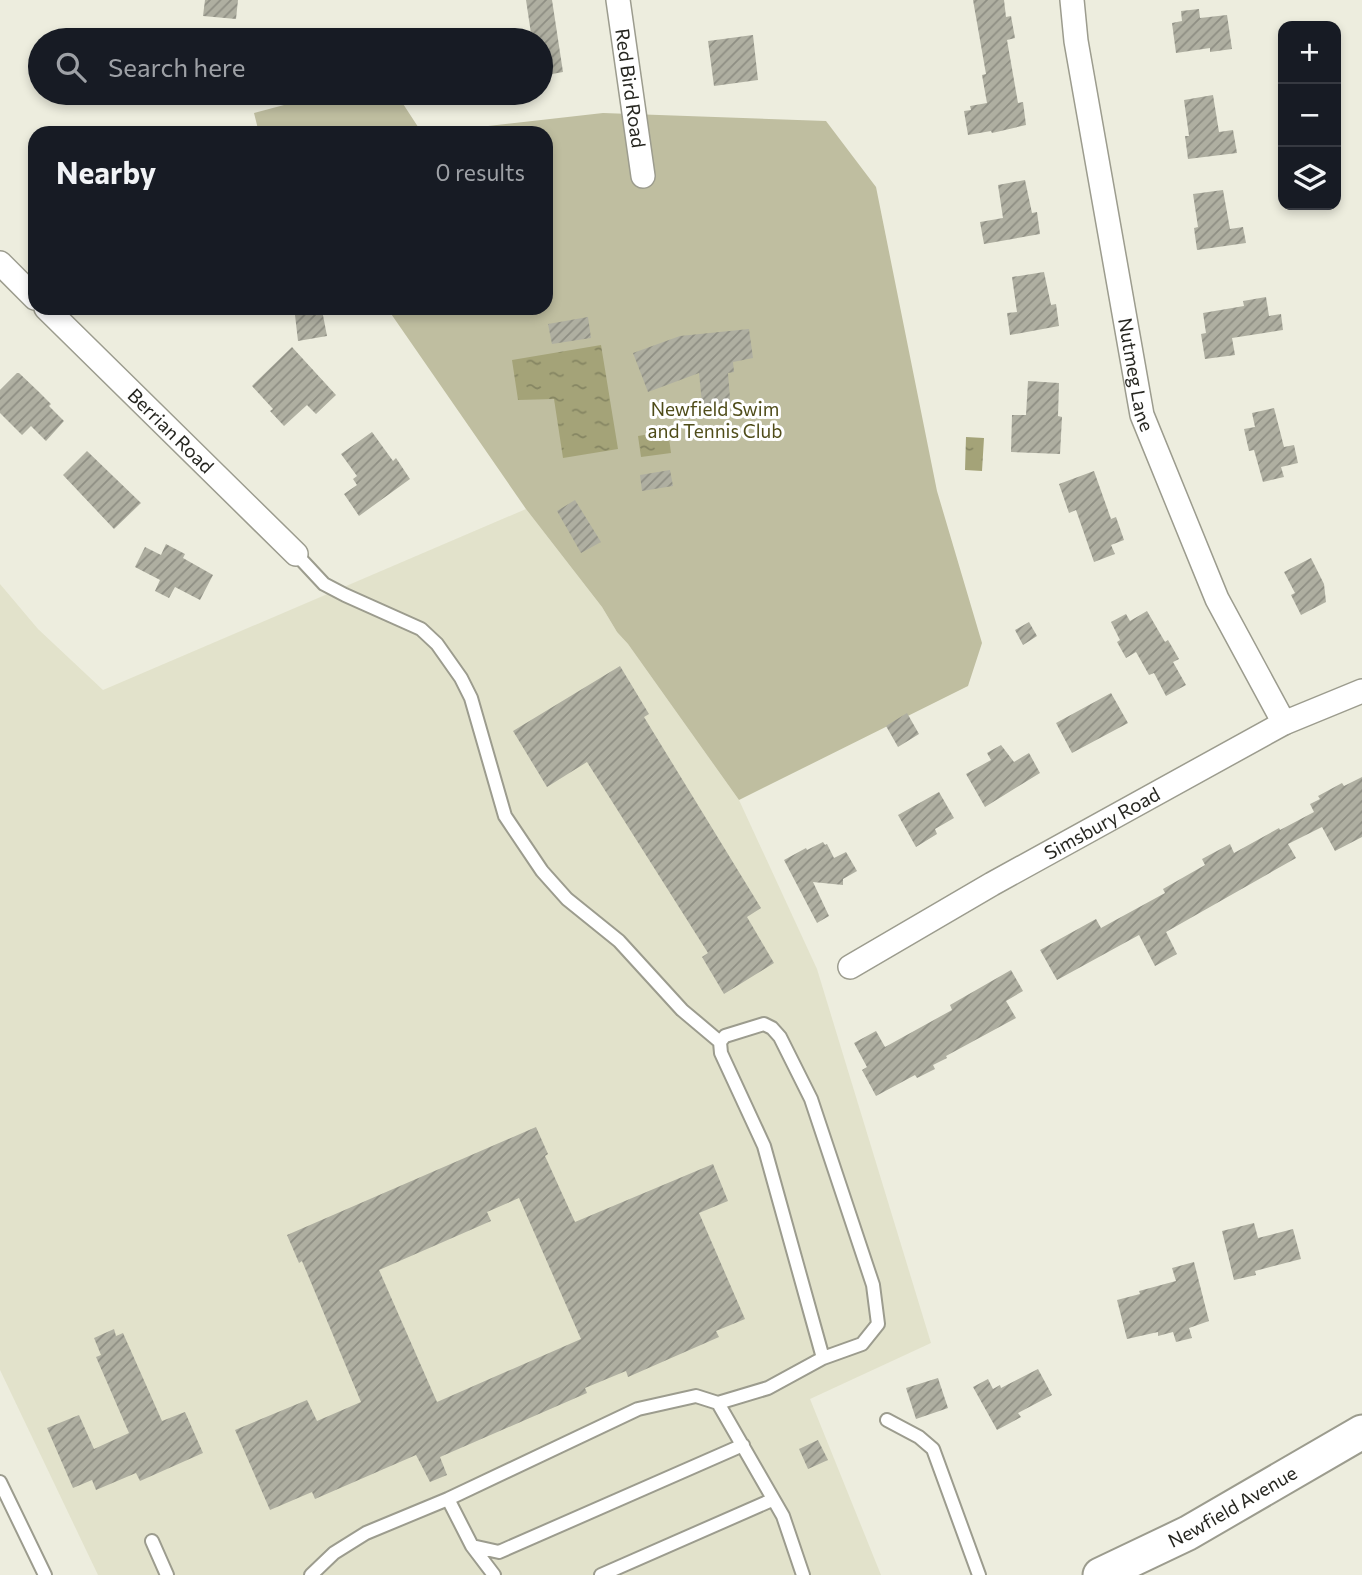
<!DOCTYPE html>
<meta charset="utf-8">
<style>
body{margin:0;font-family:Commissioner,sans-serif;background:#242831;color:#f1f3f6}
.controls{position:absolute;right:21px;top:21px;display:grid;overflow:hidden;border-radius:14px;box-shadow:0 4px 10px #0003}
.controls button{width:63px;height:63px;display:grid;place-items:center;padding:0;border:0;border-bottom:2px solid #363941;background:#171b24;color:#f1f3f6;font:35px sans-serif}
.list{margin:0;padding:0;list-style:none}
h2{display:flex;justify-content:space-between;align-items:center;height:91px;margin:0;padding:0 28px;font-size:30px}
h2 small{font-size:23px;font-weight:400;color:#9ea1a6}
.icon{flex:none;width:38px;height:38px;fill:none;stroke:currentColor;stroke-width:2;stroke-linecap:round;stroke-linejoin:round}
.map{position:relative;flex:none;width:1362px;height:1575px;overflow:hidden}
.search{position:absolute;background:#171b24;box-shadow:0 4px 10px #0003;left:28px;top:28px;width:525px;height:77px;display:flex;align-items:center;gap:18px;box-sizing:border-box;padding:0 24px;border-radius:38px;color:#9ea1a6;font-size:26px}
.panel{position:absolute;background:#171b24;box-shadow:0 4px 10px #0003;left:28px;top:126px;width:525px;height:189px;border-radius:21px}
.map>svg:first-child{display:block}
.built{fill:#e2e2cb}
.green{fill:#bfbea0}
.water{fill:url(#water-ripples)}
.building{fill:url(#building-hatch);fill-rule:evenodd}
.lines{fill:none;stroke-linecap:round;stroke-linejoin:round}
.service-casing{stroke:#9c9c8e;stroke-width:16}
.minor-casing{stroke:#9c9c8e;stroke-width:26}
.secondary-casing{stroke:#9c9c8e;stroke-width:37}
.service{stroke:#fff;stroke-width:12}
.minor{stroke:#fff;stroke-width:23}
.secondary{stroke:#fff;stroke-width:33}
.labels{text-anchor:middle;stroke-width:6;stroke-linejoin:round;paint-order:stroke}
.street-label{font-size:19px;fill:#262620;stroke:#fff}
.park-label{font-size:19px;fill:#4f4c19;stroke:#fff}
</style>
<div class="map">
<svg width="1362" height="1575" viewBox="0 0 1362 1575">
<defs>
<pattern id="water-ripples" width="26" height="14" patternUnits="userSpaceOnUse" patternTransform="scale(1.75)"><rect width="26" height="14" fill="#a4a378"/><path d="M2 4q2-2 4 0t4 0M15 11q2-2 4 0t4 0" fill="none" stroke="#858562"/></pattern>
<pattern id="building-hatch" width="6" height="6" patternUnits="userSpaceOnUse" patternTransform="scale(1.75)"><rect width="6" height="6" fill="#afafa1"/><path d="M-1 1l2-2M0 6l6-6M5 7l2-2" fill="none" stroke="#8e8e83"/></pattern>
</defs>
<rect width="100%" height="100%" fill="#ededde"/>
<path class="built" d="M 526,509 L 602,607 L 617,632 L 628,644 L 739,800 L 817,969 L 931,1343 L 810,1399 L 881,1575 L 98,1575 L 0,1370 L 0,584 L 38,629 L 103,690 Z"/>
<path class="green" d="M 329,93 L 396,93 L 422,133 L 259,133 L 254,113 Z
M 603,113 L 826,121 L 876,187 L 937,491 L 982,643 L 968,686 L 739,800 L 628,644 L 617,632 L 602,607 L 526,509 L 387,308 L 546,308 L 546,133 L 427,133 Z"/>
<path class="water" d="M 601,345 L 618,449 L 563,458 L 554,399 L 518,400 L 512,360 Z
M 668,431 L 671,453 L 641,457 L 638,436 Z
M 966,437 L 984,438 L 982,471 L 965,470 Z"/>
<path class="building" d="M 205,0 L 238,0 L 236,19 L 203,16 Z
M 526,0 L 552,0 L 563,72 L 541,76 L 541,40 L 532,40 Z
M 973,0 L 1004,0 L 1006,17 L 1011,16 L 1015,38 L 1007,40 L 1018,103 L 1023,102 L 1026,125 L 992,133 L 991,131 L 968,135 L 964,111 L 971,110 L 970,106 L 987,103 L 982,75 L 986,74 Z
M 1199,9 L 1200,18 L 1227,15 L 1232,49 L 1210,52 L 1210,48 L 1176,53 L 1172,23 L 1182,21 L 1181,11 Z
M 753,35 L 758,80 L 714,86 L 708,41 Z
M 1213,95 L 1219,132 L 1233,130 L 1237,153 L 1188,159 L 1185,136 L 1189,136 L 1184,100 Z
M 1025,180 L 1032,213 L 1037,212 L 1040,234 L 984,244 L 980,222 L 1003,218 L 998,185 Z
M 1223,190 L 1230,229 L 1243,227 L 1246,243 L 1197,250 L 1194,228 L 1198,227 L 1193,194 Z
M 1044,272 L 1051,305 L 1056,304 L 1059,326 L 1010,335 L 1007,313 L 1017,312 L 1012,277 Z
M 1266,297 L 1269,316 L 1281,314 L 1283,330 L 1232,338 L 1235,355 L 1205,359 L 1201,334 L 1206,333 L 1203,313 L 1244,306 L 1243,301 Z
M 322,310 L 327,336 L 298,341 L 295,315 Z
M 588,317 L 591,338 L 552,344 L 548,324 Z
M 749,329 L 753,358 L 733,362 L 734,372 L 728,373 L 731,411 L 703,413 L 699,373 L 648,392 L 633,353 L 680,336 Z
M 292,347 L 336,395 L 316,414 L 307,405 L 284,426 L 270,411 L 273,409 L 252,386 Z
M 17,373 L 19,373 L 39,392 L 51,404 L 49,406 L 64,421 L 46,441 L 31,426 L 22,435 L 0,413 L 0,390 Z
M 1028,381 L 1059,383 L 1058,416 L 1062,417 L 1060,454 L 1011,452 L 1012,415 L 1026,415 Z
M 1274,408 L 1284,447 L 1294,445 L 1298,463 L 1281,467 L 1284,477 L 1263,482 L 1254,450 L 1249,451 L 1244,429 L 1255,427 L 1252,413 Z
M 372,432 L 393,461 L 396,458 L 410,479 L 359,516 L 344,494 L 357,485 L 353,479 L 357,476 L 341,454 Z
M 87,451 L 141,503 L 114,529 L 63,475 Z
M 670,470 L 673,486 L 642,491 L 640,475 Z
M 1094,471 L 1111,519 L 1116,517 L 1124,540 L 1111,545 L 1115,554 L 1094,562 L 1076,510 L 1069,513 L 1059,484 Z
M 575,500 L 601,542 L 581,553 L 557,511 Z
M 166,544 L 185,554 L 183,558 L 213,575 L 200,600 L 175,587 L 169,598 L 155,591 L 160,580 L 135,567 L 145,547 L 161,555 Z
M 1311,558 L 1324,584 L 1326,602 L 1301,615 L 1291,595 L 1295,593 L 1284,572 Z
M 1147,611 L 1165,642 L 1168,640 L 1179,659 L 1173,662 L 1186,685 L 1166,696 L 1154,673 L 1149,675 L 1136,652 L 1126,658 L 1117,642 L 1120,640 L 1111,622 L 1126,614 L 1130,621 Z
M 1029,622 L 1037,636 L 1023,645 L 1015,630 Z
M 620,666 L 649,714 L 644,717 L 761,908 L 747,917 L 774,963 L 724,994 L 702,957 L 708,953 L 587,762 L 547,787 L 513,731 Z
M 1111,693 L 1128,723 L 1072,753 L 1056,723 Z
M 907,713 L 919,734 L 898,747 L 886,726 Z
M 1001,745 L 1014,762 L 1029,753 L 1040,773 L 985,807 L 966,774 L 991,760 L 987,753 Z
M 1362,777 L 1362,837 L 1335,851 L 1322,827 L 1288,844 L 1296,858 L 1166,932 L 1177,954 L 1155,966 L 1139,935 L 1057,980 L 1040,950 L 1096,919 L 1101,928 L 1165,893 L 1163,889 L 1205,865 L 1202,859 L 1230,844 L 1234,853 L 1279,828 L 1280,830 L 1314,812 L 1310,804 L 1320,799 L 1318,796 L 1342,783 L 1344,786 Z
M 939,792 L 954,818 L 935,829 L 937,834 L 916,847 L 898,815 Z
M 823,842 L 825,845 L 827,844 L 834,858 L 846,852 L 857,871 L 843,879 L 843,885 L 813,882 L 829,916 L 817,923 L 784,860 L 806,848 L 807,850 Z
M 1011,970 L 1023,991 L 1006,1001 L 1016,1018 L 946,1056 L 947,1058 L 933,1065 L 935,1069 L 917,1078 L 915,1075 L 876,1096 L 862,1070 L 867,1067 L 854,1043 L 876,1031 L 885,1047 L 952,1010 L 950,1005 Z
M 536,1127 L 548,1154 L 545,1156 L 575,1222 L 713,1164 L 728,1201 L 699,1213 L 745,1319 L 716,1331 L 719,1337 L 628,1377 L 626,1371 L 585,1388 L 587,1393 L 440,1457 L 447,1475 L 430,1482 L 416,1455 L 315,1499 L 312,1492 L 270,1510 L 235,1430 L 307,1400 L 317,1421 L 361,1402 L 302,1261 L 299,1263 L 287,1235 ZM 519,1198 L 581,1339 L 437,1402 L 379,1270 L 491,1221 L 487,1212 Z
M 1254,1223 L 1258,1238 L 1293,1229 L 1301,1259 L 1255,1271 L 1256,1275 L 1234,1280 L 1222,1231 Z
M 1194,1262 L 1209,1321 L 1189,1328 L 1192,1338 L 1176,1342 L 1173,1332 L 1158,1336 L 1158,1332 L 1127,1339 L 1117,1300 L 1140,1294 L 1139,1291 L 1176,1281 L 1172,1268 Z
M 114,1329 L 116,1336 L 123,1333 L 162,1421 L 185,1412 L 203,1453 L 140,1481 L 136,1473 L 96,1490 L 92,1480 L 73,1488 L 47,1428 L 79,1415 L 94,1449 L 129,1433 L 96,1357 L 101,1355 L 94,1338 Z
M 1038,1369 L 1052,1395 L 1018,1413 L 1021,1417 L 997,1430 L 973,1387 L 988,1379 L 993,1389 L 1000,1385 L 1001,1388 Z
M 938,1378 L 948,1408 L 916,1419 L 906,1388 Z
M 818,1440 L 828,1460 L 808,1469 L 799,1449 Z"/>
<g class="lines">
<g class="service-casing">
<path id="service" d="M 296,554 L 324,584 L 345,595 L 421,629 L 437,644 L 461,678 L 471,698 L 505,816 L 542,871 L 567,899 L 619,941 L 682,1010 L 720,1042
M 718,1403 L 768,1388 L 823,1358 L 862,1344 L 878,1324 L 873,1285 L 811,1099 L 780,1037 L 772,1028 L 764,1024 L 725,1036 L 720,1042 L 721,1053 L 764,1146 L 823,1358
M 887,1420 L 919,1437 L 933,1449 L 979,1575
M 0,1482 L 45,1575
M 448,1499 L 472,1546 L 494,1575
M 152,1541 L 167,1575
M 472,1546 L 499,1552 L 743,1445
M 311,1575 L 334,1553 L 366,1533 L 448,1499 L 638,1409 L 696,1396 L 718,1403 L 783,1516 L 803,1575
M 601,1575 L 772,1500"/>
</g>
<g class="minor-casing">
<g id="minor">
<path id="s1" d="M 618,0 L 643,176"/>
<path id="s2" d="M 1072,0 L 1076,41 L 1142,415 L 1217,599 L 1284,723"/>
<path d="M 0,263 L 35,298"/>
<path id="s3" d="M 46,308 L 296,554"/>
<path id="s4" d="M 850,967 L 992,884 L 1284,723 L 1362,691"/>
</g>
</g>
<g class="secondary-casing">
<g id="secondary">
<path id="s5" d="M 1100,1575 L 1188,1533 L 1362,1432"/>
</g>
</g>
<use href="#service" class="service"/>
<use href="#minor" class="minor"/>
<use href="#secondary" class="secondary"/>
</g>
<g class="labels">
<g class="street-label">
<text dy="7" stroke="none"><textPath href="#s1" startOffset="89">Red Bird Road</textPath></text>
<text dy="7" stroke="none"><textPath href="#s2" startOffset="380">Nutmeg Lane</textPath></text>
<text dy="7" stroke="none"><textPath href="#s3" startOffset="175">Berrian Road</textPath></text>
<text dy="7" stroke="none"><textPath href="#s4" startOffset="290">Simsbury Road</textPath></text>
<text dy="7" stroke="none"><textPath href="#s5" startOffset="149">Newfield Avenue</textPath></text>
</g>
<g class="park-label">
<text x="715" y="416">Newfield Swim<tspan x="715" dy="22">and Tennis Club</tspan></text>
</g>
</g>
</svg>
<div class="controls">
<button>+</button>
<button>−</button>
<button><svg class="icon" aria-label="layers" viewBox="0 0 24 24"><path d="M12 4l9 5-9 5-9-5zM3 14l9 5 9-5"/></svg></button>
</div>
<div class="search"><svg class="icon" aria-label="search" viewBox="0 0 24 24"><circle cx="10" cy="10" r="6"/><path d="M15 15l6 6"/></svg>Search here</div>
<section class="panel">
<h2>Nearby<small>0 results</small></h2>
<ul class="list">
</ul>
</section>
</div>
